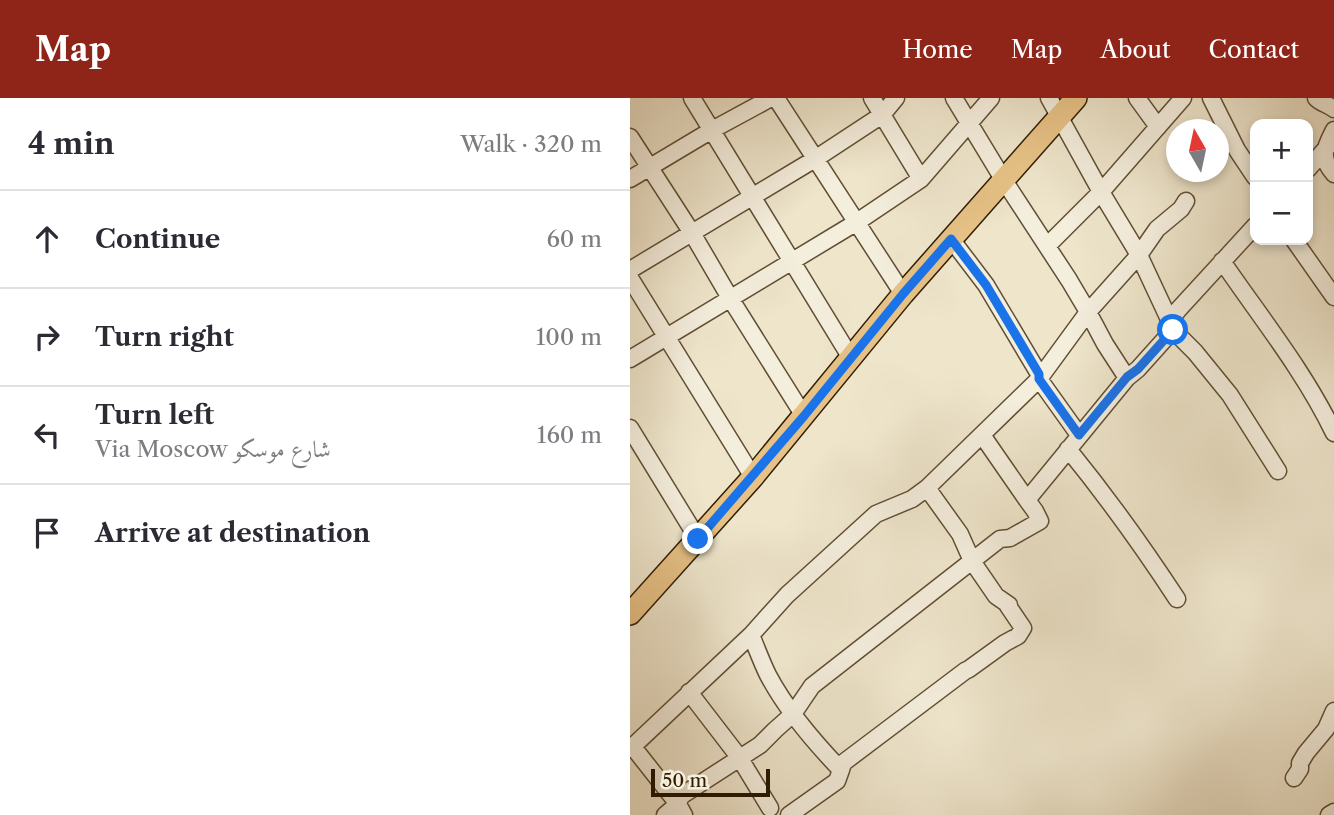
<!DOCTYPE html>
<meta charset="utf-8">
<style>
body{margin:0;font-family:"Libre Caslon Text",Amiri,serif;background:#f2f2f3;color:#2b2b33}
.controls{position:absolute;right:21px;top:21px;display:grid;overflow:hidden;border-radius:14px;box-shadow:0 4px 10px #0003}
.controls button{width:63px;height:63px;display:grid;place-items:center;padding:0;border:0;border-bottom:2px solid #e1e1e2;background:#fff;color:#2b2b33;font:35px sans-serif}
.compass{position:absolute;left:536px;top:21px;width:63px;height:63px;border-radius:50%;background:#fff;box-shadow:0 4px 10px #0003;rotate:351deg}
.scale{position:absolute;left:21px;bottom:18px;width:119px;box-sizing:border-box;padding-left:7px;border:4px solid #311c02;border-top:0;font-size:19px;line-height:24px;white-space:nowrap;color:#311c02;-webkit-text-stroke:5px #f4eedd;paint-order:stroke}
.stop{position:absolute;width:21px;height:21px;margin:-16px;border:5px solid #1a73e8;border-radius:50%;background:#fff}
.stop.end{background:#1a73e8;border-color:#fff;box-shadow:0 2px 7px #0008}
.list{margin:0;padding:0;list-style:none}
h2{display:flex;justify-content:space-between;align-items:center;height:91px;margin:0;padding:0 28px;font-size:30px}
h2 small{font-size:23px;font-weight:400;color:#7c7c81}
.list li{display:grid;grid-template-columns:46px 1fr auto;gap:21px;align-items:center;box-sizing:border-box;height:98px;padding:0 28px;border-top:2px solid #e1e1e2}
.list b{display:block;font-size:26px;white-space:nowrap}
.list p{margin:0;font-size:23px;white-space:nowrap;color:#7c7c81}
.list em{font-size:23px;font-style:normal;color:#7c7c81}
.icon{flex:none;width:38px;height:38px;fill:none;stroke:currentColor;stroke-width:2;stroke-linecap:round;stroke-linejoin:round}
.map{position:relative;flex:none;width:704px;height:717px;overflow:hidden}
header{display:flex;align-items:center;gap:42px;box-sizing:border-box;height:98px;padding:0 35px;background:#8f2418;color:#fff}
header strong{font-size:33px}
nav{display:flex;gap:38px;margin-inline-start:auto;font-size:24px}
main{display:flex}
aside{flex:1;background:#fff}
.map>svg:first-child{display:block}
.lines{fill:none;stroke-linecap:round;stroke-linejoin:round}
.minor-casing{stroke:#604e34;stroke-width:19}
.major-casing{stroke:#311c02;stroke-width:24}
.minor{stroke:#f4eedd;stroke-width:16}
.major{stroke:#e7c286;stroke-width:21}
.route{stroke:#1a73e8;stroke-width:9}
</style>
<header>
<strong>Map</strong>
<nav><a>Home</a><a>Map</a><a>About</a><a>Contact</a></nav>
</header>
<main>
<aside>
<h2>4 min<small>Walk · 320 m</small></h2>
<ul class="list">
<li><svg class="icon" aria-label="ahead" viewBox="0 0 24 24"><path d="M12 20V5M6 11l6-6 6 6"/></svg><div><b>Continue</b></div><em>60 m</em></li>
<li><svg class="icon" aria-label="right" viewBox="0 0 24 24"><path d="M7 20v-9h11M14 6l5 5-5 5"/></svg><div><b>Turn right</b></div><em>100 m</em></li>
<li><svg class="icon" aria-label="left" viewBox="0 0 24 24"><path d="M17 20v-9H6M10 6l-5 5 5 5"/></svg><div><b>Turn left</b><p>Via Moscow شارع موسكو</p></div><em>160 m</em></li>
<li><svg class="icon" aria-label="arrive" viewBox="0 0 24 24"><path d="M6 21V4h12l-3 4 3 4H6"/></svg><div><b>Arrive at destination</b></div></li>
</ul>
</aside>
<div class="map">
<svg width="704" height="717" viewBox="0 0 704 717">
<rect width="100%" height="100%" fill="#eee5cb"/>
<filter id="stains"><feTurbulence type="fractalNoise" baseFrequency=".00286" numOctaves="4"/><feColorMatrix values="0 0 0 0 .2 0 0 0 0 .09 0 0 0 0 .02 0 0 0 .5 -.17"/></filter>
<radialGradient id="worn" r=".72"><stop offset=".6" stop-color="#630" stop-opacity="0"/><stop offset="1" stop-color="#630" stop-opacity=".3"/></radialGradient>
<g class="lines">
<g class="minor-casing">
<path id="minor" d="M 62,0 L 221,260
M 146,0 L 273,196
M 242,0 L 291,81
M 324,0 L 373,81 L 439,182 L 458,214 L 475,246 L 497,280
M 419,0 L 471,94 L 509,157 L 537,217 L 543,232 L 565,254 L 600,297 L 648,373
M 507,0 L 528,29
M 581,0 L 607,52 L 625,79
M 686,0 C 690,5 698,6 704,11
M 704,32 C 695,50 689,59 704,76
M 0,39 L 62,135 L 100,200 L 174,318
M 678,71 L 699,47
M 0,81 L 82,32 L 141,0
M 321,141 L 356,187 L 409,276 L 409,281 L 449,337
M 664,142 L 704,199
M 417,148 L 471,94 L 553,0
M 592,163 C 631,220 674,273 704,335
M 0,172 L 185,61 L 252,17 L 266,0
M 0,180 L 123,379
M 0,261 L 227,124 L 291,81 L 361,0
M 0,330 L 68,441
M 352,337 L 397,402
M 438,351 C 477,399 513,449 547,501
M 121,537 C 127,551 132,565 138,577 C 157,613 184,644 211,672 L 213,665 L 335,573 L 339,571 L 375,545 L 388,538 L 393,530 L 378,508 L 379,507 L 366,498 L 342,463 L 330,436 L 297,390
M 59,594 L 109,659 L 140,710
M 3,649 L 48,706 L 54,717
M 0,651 L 121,537 L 157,497 L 246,416 L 282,401 L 297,390 L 409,281 L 458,214 L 509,157 L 527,131 L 551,111 L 556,103
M 664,680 L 670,671 L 670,665 L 676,655 L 696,631 L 704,613
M 35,717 L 48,706 L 51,698 L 130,647 L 145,632 L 163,616 L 182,588 L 370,441 L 380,440 L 410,423 L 405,413 L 397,402 L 497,280 L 508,271 L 543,232 L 543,219 L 548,212 L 625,128
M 159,717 L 207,683 L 211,672
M 699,717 L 704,714"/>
</g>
<g class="major-casing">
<path id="major" d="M 0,516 L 123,379 L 273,196 L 446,0"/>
</g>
<use href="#minor" class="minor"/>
<use href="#major" class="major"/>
</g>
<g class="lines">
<path class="route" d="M 68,441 L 174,318 L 273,196 L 321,141 L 356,187 L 409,276 L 409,281 L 449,337 L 497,279 L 508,271 L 543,232"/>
</g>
<rect width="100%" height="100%" filter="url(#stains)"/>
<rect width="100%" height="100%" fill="url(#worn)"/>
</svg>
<div class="controls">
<button>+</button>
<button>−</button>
</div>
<svg class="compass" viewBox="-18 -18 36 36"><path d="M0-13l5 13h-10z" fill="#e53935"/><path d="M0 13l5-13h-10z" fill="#7c7c81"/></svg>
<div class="scale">50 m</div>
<div class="stop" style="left:543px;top:232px"></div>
<div class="stop end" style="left:68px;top:441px"></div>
</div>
</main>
